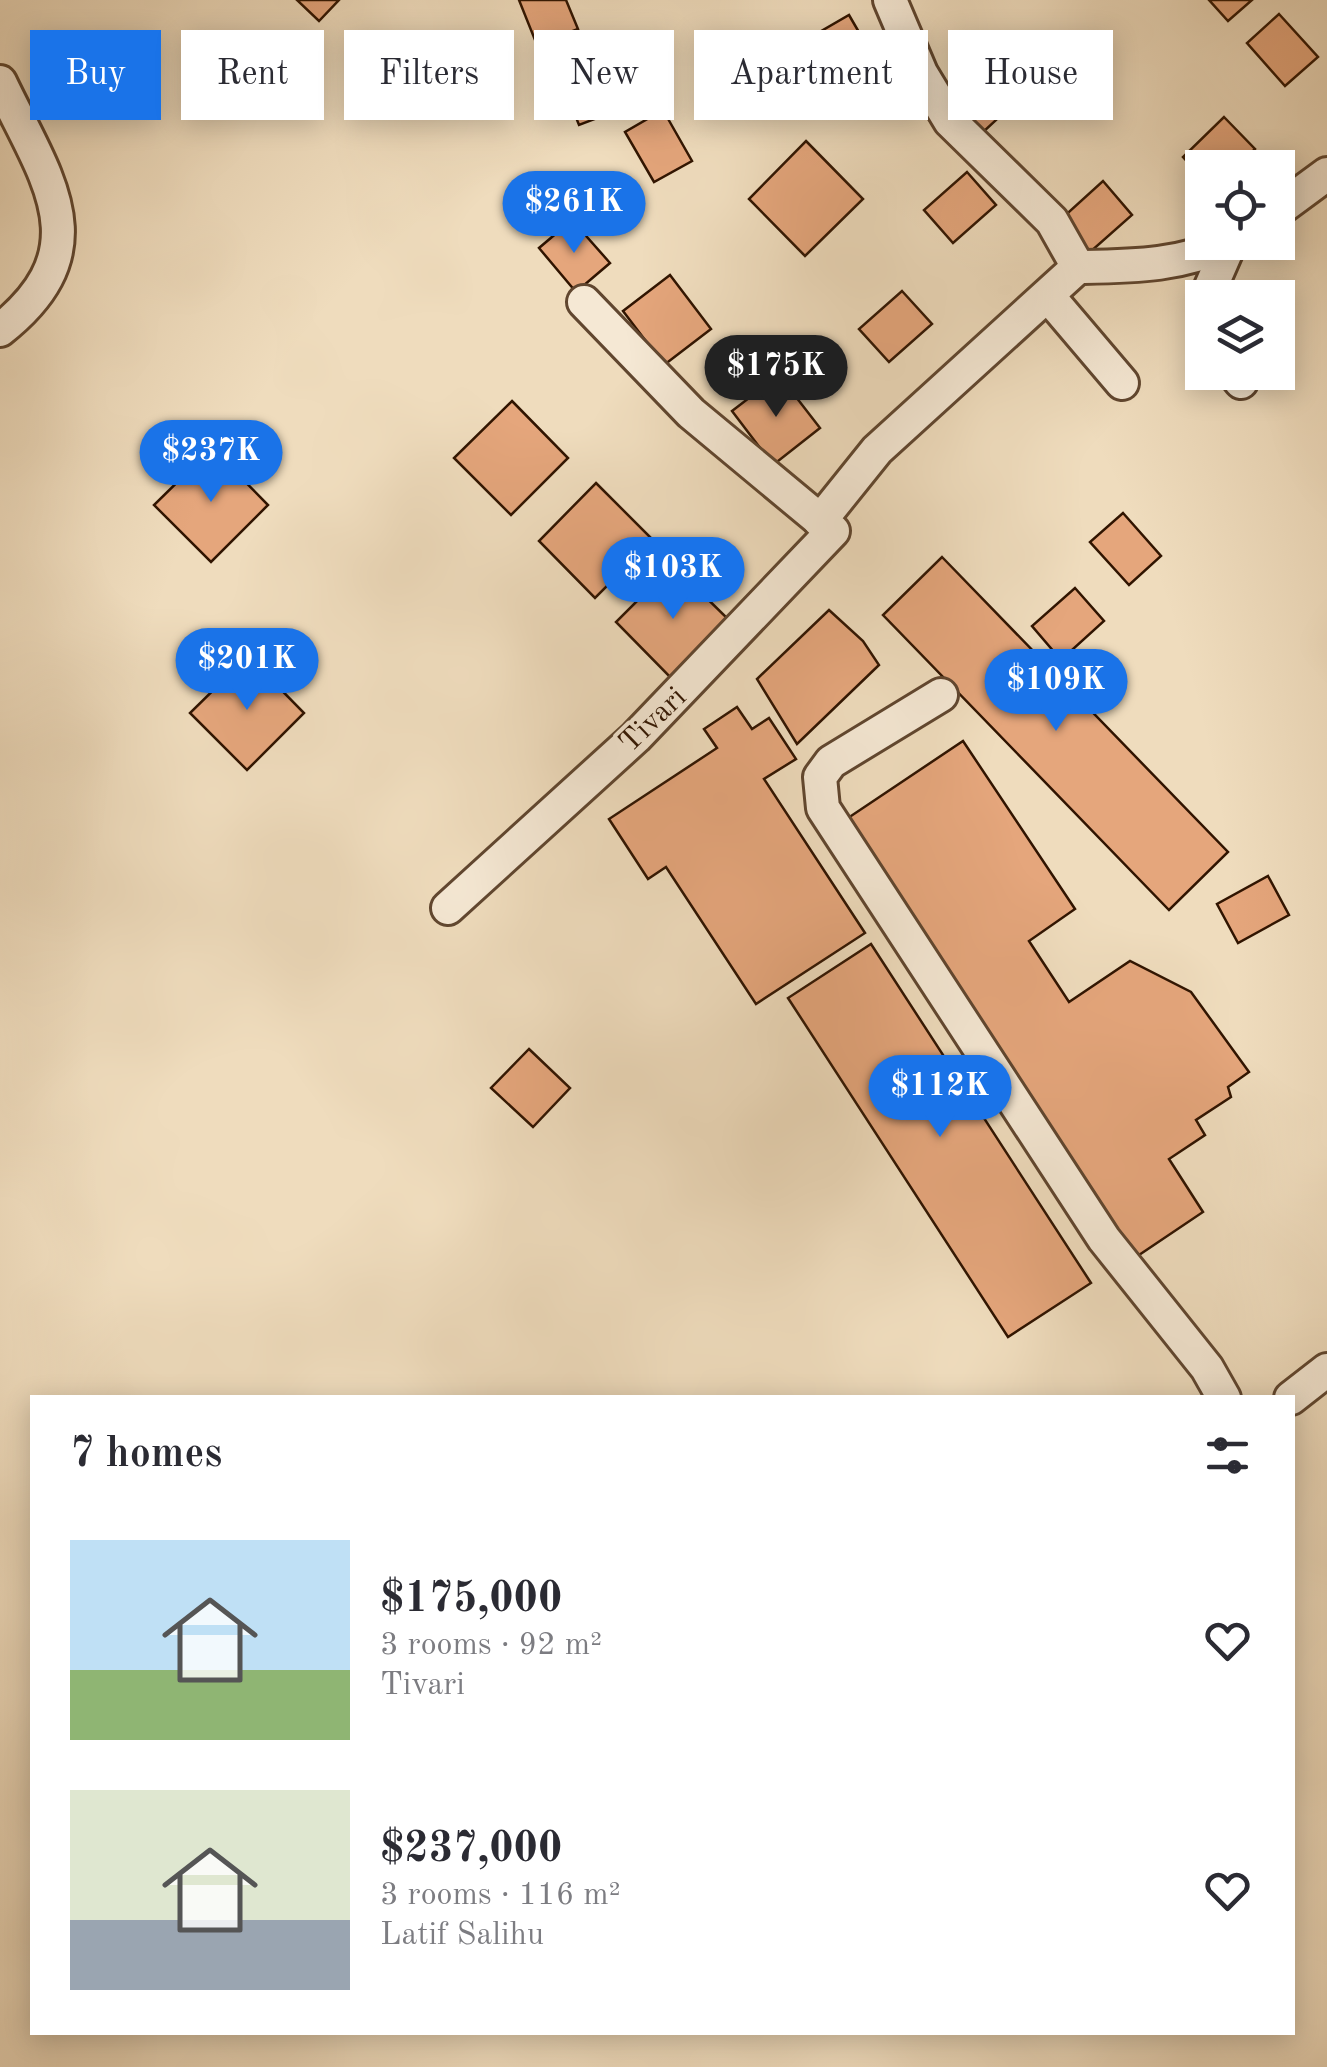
<!DOCTYPE html>
<meta charset="utf-8">
<style>
:root{--surface:#fff;--page:#f7f7f7;--text:#2b2b33;--muted:#7c7c81;--accent:#1a73e8}
body{margin:0;font-family:"Old Standard TT",serif;background:var(--page);color:var(--text);height:100vh;display:flex;flex-direction:column;font-size:38px;white-space:nowrap}
*{box-sizing:border-box;margin:0}
p{font-size:32px;color:var(--muted)}
.icon{flex:none;width:55px;height:55px;fill:none;stroke:currentColor;stroke-width:2;stroke-linecap:round;stroke-linejoin:round}
.map{position:relative;flex:1;overflow:hidden}
.sheet{position:absolute;left:30px;top:1395px;width:1265px;height:640px;display:flex;flex-direction:column;background:var(--surface);border-radius:0px;box-shadow:0 5px 25px #0003}
.sheet>*{flex:none}
.hud{position:absolute;left:30px;top:30px;width:1268px;height:90px;display:flex;gap:20px}
.controls{position:absolute;left:1185px;top:150px;display:grid;gap:20px}
.controls a{display:grid;place-items:center;width:110px;height:110px;border-radius:0px;background:var(--surface);box-shadow:0 5px 25px #0003;font-size:50px}
.price{position:absolute;translate:-50% -85px;padding:0 22px;border-radius:35px;background:var(--accent);color:#fff;font-size:32px;line-height:65px;filter:drop-shadow(0 2px 5px #0008)}
.price::after{content:'';position:absolute;left:50%;top:60px;width:30px;height:22px;margin-left:-15px;background:inherit;clip-path:polygon(0 0,100% 0,50% 100%)}
.price.selected{background:#222;color:#fff}
ul{padding:0;list-style:none}
li{display:flex;align-items:center;gap:30px;height:250px;padding:0 40px}
li span{display:grid;place-items:center;flex:none;width:280px;height:200px;border-radius:0px;color:#555}
li>.icon{margin-inline-start:auto}
span .icon{width:120px;height:120px;fill:#fffc;stroke-width:1}
li b{font-size:42px}
h2{display:flex;justify-content:space-between;align-items:center;height:120px;padding:0 40px;font-size:42px}
.pill{padding:0 35px;border-radius:0px;background:var(--surface);box-shadow:0 5px 25px #0003;font-size:35px;line-height:90px}
.pill.selected{background:var(--accent);color:#fff}
.map>svg:first-child{display:block}
.building{fill:#e5a67c;stroke:#301400;stroke-width:2.5}
.lines{fill:none;stroke-linecap:round;stroke-linejoin:round}
.street-casing{stroke:#60462f;stroke-width:38}
.street{stroke:#f5e8d4;stroke-width:32}
.labels{text-anchor:middle;stroke-width:8;stroke-linejoin:round;paint-order:stroke}
.street-label{font-size:30px;fill:#301400;stroke:#f5e8d4}
</style>
<div class="map">
<svg width="1327" height="2067" viewBox="0 0 1327 2067">
<rect width="100%" height="100%" fill="#efdcbd"/>
<filter id="stains"><feTurbulence type="fractalNoise" baseFrequency=".002" numOctaves="4"/><feColorMatrix values="0 0 0 0 .2 0 0 0 0 .09 0 0 0 0 .02 0 0 0 .5 -.17"/></filter>
<radialGradient id="worn" r=".72"><stop offset=".6" stop-color="#630" stop-opacity="0"/><stop offset="1" stop-color="#630" stop-opacity=".3"/></radialGradient>
<g class="building">
<path d="M297,0H339L319,21Z"/>
<path d="M519,0H566L578,29L537,45Z"/>
<path d="M1209,0H1252L1228,21Z"/>
<path d="M1279,14L1318,57L1285,86L1247,43Z"/>
<path d="M849,15L878,65L839,87L811,37Z"/>
<path d="M599,55L621,109L579,125L558,72Z"/>
<path d="M994,62L1023,95L981,134L951,100Z"/>
<path d="M663,110L692,161L654,182L625,132Z"/>
<path d="M1224,117L1255,149L1236,168H1202V178L1183,157Z"/>
<path d="M806,141L863,199L805,256L749,199Z"/>
<path d="M967,172L996,205L953,243L924,210Z"/>
<path d="M1103,181L1132,215L1089,253L1060,220Z"/>
<path d="M572,220L610,263L576,292L539,248Z"/>
<path d="M670,275L711,329L664,365L623,311Z"/>
<path d="M902,291L932,324L889,362L859,329Z"/>
<path d="M779,375L820,428L773,465L732,411Z"/>
<path d="M512,401L568,458L511,515L454,458Z"/>
<path d="M212,448L268,505L211,562L154,505Z"/>
<path d="M596,483L653,540L595,598L539,541Z"/>
<path d="M1123,513L1161,556L1129,585L1090,542Z"/>
<path d="M942,557L1228,852L1169,910L883,615Z"/>
<path d="M673,565L730,621L672,679L616,622Z"/>
<path d="M1075,588L1104,621L1061,660L1032,626Z"/>
<path d="M829,610L863,641L879,665L797,744L757,679Z"/>
<path d="M248,656L304,713L247,770L190,713Z"/>
<path d="M737,707L752,729L769,718L796,759L764,779L865,933L756,1004L666,867L648,879L609,819L717,748L704,729Z"/>
<path d="M963,741L1075,909L1029,941L1069,1002L1130,961L1191,992L1249,1072L1228,1087L1231,1097L1196,1120L1205,1135L1169,1159L1203,1212L1136,1257L842,822Z"/>
<path d="M1268,876L1289,915L1238,943L1217,904Z"/>
<path d="M871,944L1091,1283L1008,1337L788,998Z"/>
<path d="M529,1049L570,1088L533,1127L491,1088Z"/>
</g>
<g class="lines">
<defs>
<g id="street">
<path d="M890,0L921,73L950,121L1052,221L1078,267"/>
<path d="M0,82C45,177 104,248 0,330"/>
<path d="M1278,210L1327,174"/>
<path d="M1049,297L1122,383"/>
<path d="M1206,298L1230,243"/>
<path d="M1233,372L1241,382"/>
<path d="M820,521L877,450L1078,267C1132,266 1182,266 1231,242"/>
<path d="M941,695L831,762L820,777L823,808L1104,1239L1207,1368L1224,1398"/>
<path d="M448,908L636,737L833,531L691,413L584,302"/>
<path d="M1291,1398L1327,1370"/>
</g>
</defs>
<use href="#street" class="street-casing"/>
<use href="#street" class="street"/>
</g>
<g class="labels">
<g class="street-label">
<text transform="translate(652 719) rotate(-44)" y="10">Tivari</text>
</g>
</g>
<rect width="100%" height="100%" filter="url(#stains)"/>
<rect width="100%" height="100%" fill="url(#worn)"/>
</svg>
<div class="controls">
<a><svg class="icon" aria-label="locate" viewBox="0 0 24 24"><circle cx="12" cy="12" r="6"/><path d="M12 2v4M12 18v4M2 12h4M18 12h4"/></svg></a>
<a><svg class="icon" aria-label="layers" viewBox="0 0 24 24"><path d="M12 4l9 5-9 5-9-5zM3 14l9 5 9-5"/></svg></a>
</div>
<b class="price" style="left:574px;top:256px">$261K</b>
<b class="price selected" style="left:776px;top:420px">$175K</b>
<b class="price" style="left:211px;top:505px">$237K</b>
<b class="price" style="left:673px;top:622px">$103K</b>
<b class="price" style="left:247px;top:713px">$201K</b>
<b class="price" style="left:1056px;top:734px">$109K</b>
<b class="price" style="left:940px;top:1140px">$112K</b>
<div class="hud">
<a class="pill selected">Buy</a>
<a class="pill">Rent</a>
<a class="pill">Filters</a>
<a class="pill">New</a>
<a class="pill">Apartment</a>
<a class="pill">House</a>
</div>
<section class="sheet">
<h2>7 homes<svg class="icon" aria-label="filters" viewBox="0 0 24 24"><path d="M4 7h16M4 17h16"/><circle cx="9" cy="7" r="2"/><circle cx="15" cy="17" r="2"/></svg></h2>
<ul>
<li><span style="background:linear-gradient(#bfe0f5 65%,#8fb573 0)"><svg class="icon" aria-label="home" viewBox="0 0 24 24"><path d="M3 11l9-7 9 7M6 9v11h12V9"/></svg></span><div><b>$175,000</b><p>3 rooms · 92 m²</p><p>Tivari</p></div><svg class="icon" aria-label="heart" viewBox="0 0 24 24"><path d="M12 20l-8-8c-3-5 5-10 8-4 3-6 11-1 8 4z"/></svg></li>
<li><span style="background:linear-gradient(#dfe7d0 65%,#9aa5b1 0)"><svg class="icon" aria-label="home" viewBox="0 0 24 24"><path d="M3 11l9-7 9 7M6 9v11h12V9"/></svg></span><div><b>$237,000</b><p>3 rooms · 116 m²</p><p>Latif Salihu</p></div><svg class="icon" aria-label="heart" viewBox="0 0 24 24"><path d="M12 20l-8-8c-3-5 5-10 8-4 3-6 11-1 8 4z"/></svg></li>
</ul>
</section>
</div>
